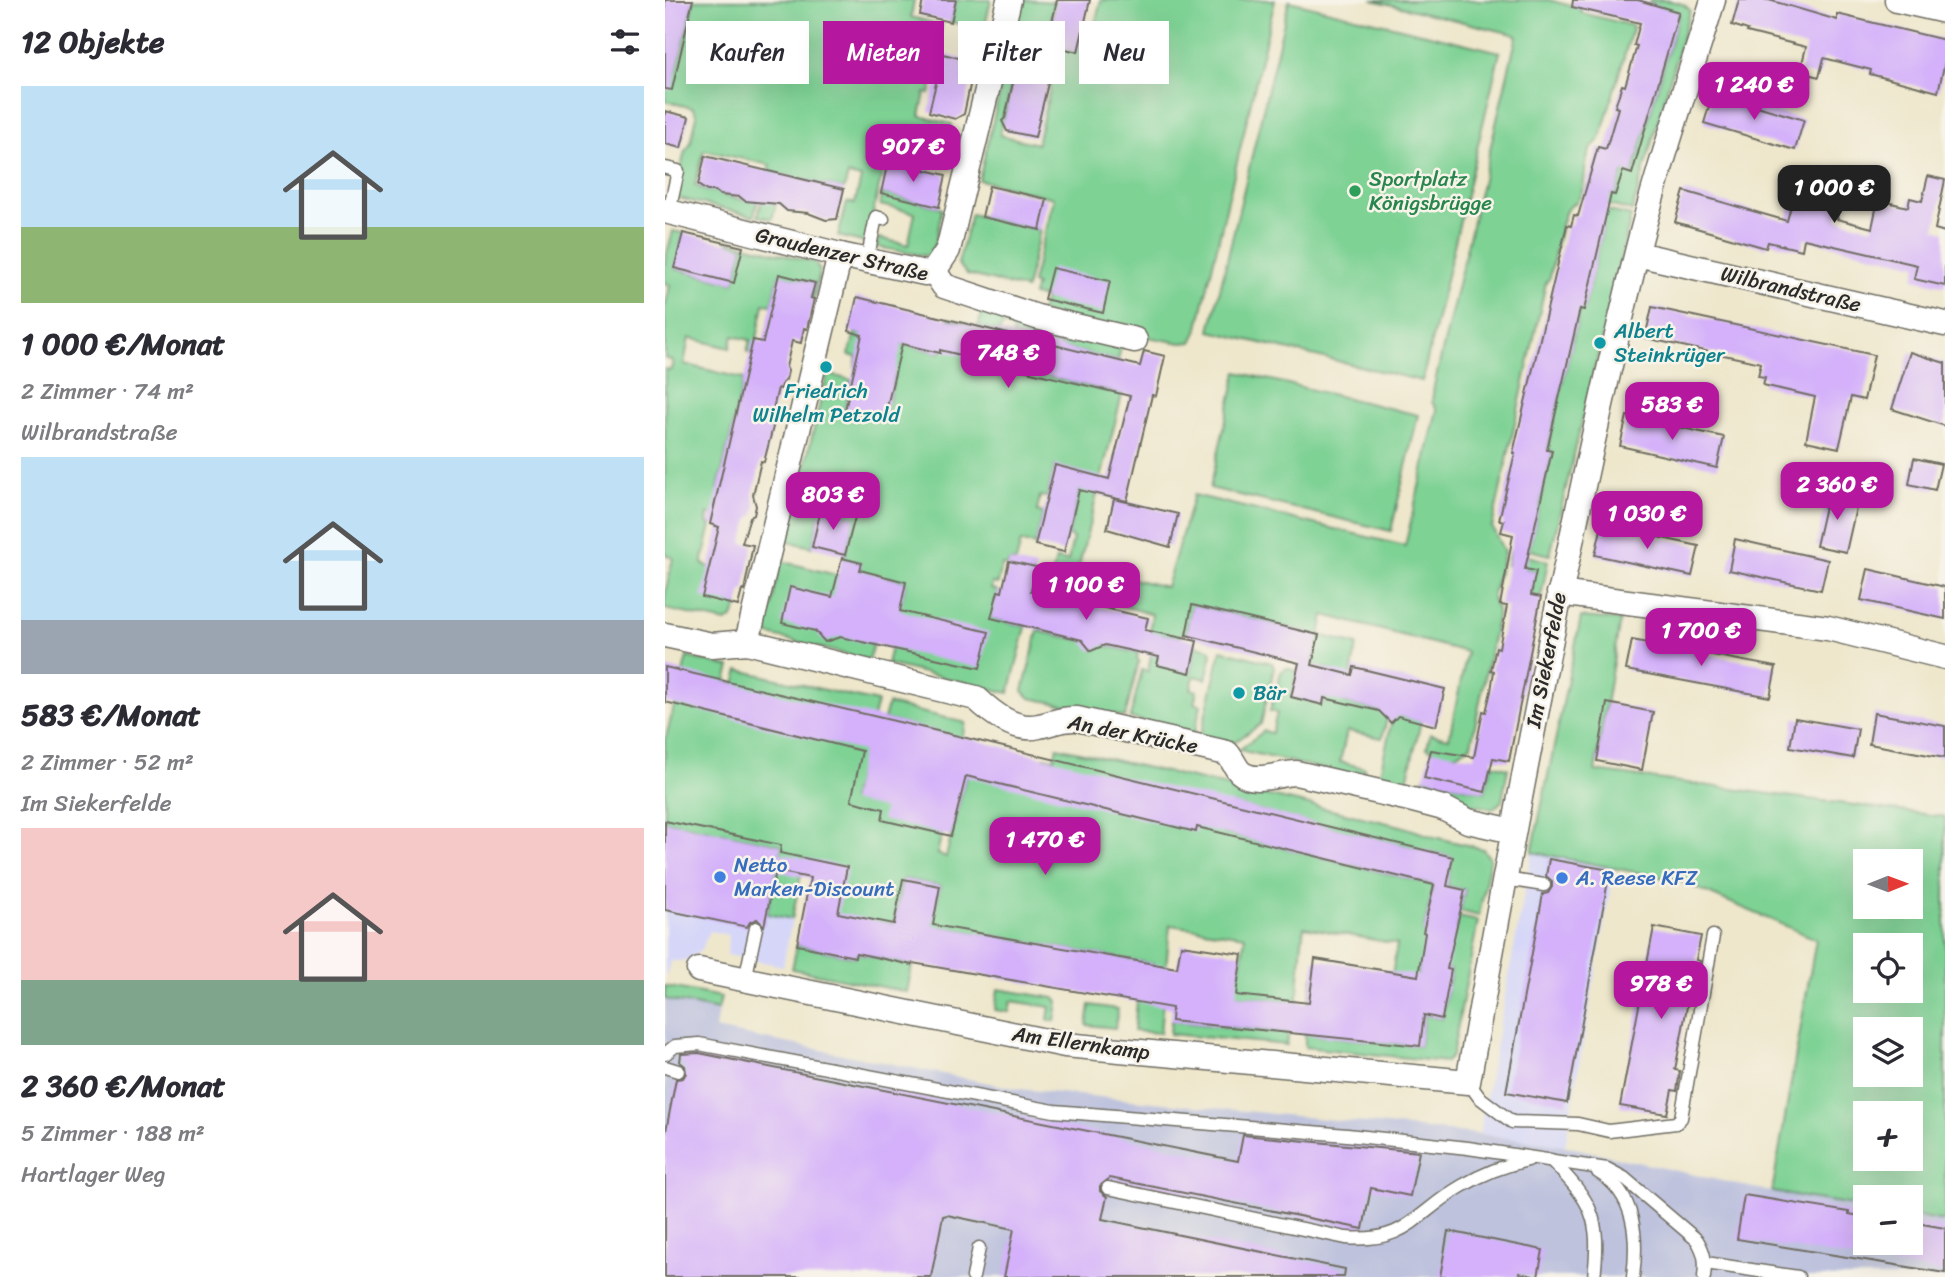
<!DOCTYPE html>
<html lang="de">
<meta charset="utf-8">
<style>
:root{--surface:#fff;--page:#f2f2f3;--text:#2b2b33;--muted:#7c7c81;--accent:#b5179e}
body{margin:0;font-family:Sriracha,sans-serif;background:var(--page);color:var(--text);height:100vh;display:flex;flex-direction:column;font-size:26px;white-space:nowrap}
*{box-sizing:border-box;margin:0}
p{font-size:23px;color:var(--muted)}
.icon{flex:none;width:38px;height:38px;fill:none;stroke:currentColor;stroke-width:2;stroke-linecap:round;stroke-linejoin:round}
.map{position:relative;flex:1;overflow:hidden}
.drawer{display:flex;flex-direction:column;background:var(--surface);width:665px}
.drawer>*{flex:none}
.top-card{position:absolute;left:21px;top:21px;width:665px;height:63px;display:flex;gap:14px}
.needle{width:46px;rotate:89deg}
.fabs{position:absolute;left:1188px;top:849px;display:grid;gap:14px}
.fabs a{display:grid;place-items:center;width:70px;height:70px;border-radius:0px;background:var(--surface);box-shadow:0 7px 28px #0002;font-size:35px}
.price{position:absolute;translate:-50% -60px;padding:0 16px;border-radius:14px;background:var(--accent);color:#fff;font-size:23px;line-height:46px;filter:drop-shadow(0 2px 4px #0008)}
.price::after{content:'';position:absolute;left:50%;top:42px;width:21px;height:16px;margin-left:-10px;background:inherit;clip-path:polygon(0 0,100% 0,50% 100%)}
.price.active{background:#222;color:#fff}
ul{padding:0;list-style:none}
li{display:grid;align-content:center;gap:14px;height:371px;padding:0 21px}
li span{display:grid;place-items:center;height:217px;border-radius:0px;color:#555}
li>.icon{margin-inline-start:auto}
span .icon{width:126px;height:126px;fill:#fffc;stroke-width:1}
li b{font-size:30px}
h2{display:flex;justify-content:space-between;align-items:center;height:84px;padding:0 21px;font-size:30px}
.tag{padding:0 24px;border-radius:0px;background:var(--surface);box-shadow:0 7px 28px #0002;font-size:24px;line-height:63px}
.tag.active{background:var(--accent);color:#fff}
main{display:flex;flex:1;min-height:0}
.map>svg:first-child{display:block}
.built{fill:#d6d7f8}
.industrial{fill:#bec2dd}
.green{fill:#7ed294;stroke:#547e60;stroke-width:2;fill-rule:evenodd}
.building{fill:#d4b1fa}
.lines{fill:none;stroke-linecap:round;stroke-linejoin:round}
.lane-casing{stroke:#6f6d63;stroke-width:15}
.street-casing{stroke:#6f6d63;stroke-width:27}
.lane{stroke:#fff;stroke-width:12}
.street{stroke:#fff;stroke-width:24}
.leisure-dot{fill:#2e9e5b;stroke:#f7f3e8;stroke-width:2.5}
.culture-dot{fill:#0f9aa8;stroke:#f7f3e8;stroke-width:2.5}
.shop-dot{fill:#3f7fe0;stroke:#f7f3e8;stroke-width:2.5}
.labels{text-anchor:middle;stroke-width:5;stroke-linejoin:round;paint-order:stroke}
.leisure-label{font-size:21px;fill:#27864d;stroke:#f7f3e8;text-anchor:start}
.street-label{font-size:21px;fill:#2b2b2b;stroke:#f7f3e8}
.culture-label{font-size:21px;fill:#0d838f;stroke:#f7f3e8;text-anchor:start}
.shop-label{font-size:21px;fill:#366cbe;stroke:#f7f3e8;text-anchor:start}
</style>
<main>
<section class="drawer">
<h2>12 Objekte<svg class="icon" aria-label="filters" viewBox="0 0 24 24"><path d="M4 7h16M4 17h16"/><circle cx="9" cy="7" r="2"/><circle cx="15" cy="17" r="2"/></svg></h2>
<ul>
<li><span style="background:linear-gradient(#bfe0f5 65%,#8fb573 0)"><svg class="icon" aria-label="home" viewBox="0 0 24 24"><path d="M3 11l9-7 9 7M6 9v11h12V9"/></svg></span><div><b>1 000 €/Monat</b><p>2 Zimmer · 74 m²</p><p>Wilbrandstraße</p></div></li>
<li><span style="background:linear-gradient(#bfe0f5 75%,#9aa5b1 0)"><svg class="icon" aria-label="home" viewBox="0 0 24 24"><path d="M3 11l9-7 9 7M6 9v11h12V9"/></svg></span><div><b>583 €/Monat</b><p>2 Zimmer · 52 m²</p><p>Im Siekerfelde</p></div></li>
<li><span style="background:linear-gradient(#f6c9c9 70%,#7fa58c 0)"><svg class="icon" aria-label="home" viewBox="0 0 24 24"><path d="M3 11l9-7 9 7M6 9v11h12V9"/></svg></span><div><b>2 360 €/Monat</b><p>5 Zimmer · 188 m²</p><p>Hartlager Weg</p></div></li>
</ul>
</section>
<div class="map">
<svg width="1280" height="1277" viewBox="0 0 1280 1277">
<rect width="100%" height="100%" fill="#f7f3e8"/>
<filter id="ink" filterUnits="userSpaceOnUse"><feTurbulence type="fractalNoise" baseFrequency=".0143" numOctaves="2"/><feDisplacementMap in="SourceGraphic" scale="14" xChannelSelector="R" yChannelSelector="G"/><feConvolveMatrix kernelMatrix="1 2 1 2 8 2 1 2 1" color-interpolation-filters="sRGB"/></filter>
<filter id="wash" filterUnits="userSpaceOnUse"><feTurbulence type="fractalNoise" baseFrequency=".00686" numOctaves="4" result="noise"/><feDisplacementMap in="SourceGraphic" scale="28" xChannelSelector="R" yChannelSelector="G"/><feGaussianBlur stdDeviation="1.57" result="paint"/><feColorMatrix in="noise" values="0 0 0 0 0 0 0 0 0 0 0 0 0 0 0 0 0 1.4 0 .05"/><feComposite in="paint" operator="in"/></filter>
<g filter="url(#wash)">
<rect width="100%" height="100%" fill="#eee7cc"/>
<g class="built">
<path d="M0,799L144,831L118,966L62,955L63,935L44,931L38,947L29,956L17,961H5L2,975L0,974Z"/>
<path d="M867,852L949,868L900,1146L814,1134Z"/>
</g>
<path class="industrial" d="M0,999L53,1010L50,1029L354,1089L814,1134L900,1146L1107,1192L1200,1207V1242H1246V1215L1280,1221V1277H0Z"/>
<g class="green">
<path d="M29,0H249L246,17L277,25L266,70L270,72L265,94L260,93L255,116L287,124L276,165L251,158L245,162L221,156L201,243L173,236L182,202L190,203L196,178L183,175L179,189L118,175L107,219L93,216L105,165L39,150L30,185L42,191H50C57,197 81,201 91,200L92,203L89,216L9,197L20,151L25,145L32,116L28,108L0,101V86L11,72Z"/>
<path d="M291,0H326L319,30L286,22Z"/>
<path d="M357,0L389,2L382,45L412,52L416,38L426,40L436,0H610L532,332L527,342L516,343L472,335L376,312L380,298L368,295L371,285L367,283L389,198L314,180L340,70L349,72L335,135L372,144L388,76L341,65Z"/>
<path d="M707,0H884L914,8L917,13L968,26L935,139C912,158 926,178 913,200C910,204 903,206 901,211C895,223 888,262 885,277L881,283L827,527L839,552L827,598L832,610V618L806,745C791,757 780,758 762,748L765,734L784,738L802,652L659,615L655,635L692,645L680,703L719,712L722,719L717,738L682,731L675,762L700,768L698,778L574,750L599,731L607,733L612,713L605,711L616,672L621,668L632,671L626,697L658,704L666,670L647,665L654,635L527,605L521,633L512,637L499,634L525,673L531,646L545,649L547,654L541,679L529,676L526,689L532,691L529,703L536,705L529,734L465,718L477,670L483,671L490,636L485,628L487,614L387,587L376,632L421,641L428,650L435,644L473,653L472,660L474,661L460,717L365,698L358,691L391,559L403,561L408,538L403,536L418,473L390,466L382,497L375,496L372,511L378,513L370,545L356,542L351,562L344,561L343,566L337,565L333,584L327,583L326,589L333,591L327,618L361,627L344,693L222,664L241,582L222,577L217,609L204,660L104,635L102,629L116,561L191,580L196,563L179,559L189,517L156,509L147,547L122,541L162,374L186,380L180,410L219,419L230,376L190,367L192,357L184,355L190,333L275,353L283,318L313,327L318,309L396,328L384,377L452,393L461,379L414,566L501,587L529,495L740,546L772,410L767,402L769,386L852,35ZM341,325L348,330V335L369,341L362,372L306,358L314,327L334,332L337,326Z"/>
<path d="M985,0C1001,0 1016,0 1025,10L967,211L921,199L922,186L950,195L958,171L968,173L1014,13L984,3Z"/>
<path d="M624,1L835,52L757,381L545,331Z"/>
<path d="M216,193L274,207L277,209L270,245L262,256L212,247L214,238L243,245L250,213L215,205Z"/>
<path d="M935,209L966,216L885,555L864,550L887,451L882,450L915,309H919L939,223Z"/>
<path d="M306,214L375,230L361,289L302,274L293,264Z"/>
<path d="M8,231L18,233L10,269L69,283L78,248L63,244V241L150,262L155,271L149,299L146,298L150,283L114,275L107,305L99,304L91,343L94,354L82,352L85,340L68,336L65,348L24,338L19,364L79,379L53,488L56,517L43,514L42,523L46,525L37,564L45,567L73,606L68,617L61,622L0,609V594L8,558L0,554V369L6,370L8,361L0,358V308L5,285L0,284V261Z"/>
<path d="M400,329L457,343L453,361L395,347Z"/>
<path d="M572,372L753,415L726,531L545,488Z"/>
<path d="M845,552L883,561L876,597L866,595L870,571L842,565Z"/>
<path d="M916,617L955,620L930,771L1280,817V1221L1246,1215V1197H1200V1207L1107,1192L1151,939L1015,881L867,852ZM1200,861H1246V906H1200ZM1200,945H1246V990H1200ZM1200,1029H1246V1074H1200ZM1200,1113H1246V1158H1200Z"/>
<path d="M556,650L607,663L609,668L596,724L564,746L535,738Z"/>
<path d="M22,657L65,667L61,681L70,684L74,670L212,702L186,800L280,820L272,854L281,857L301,776L376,770L379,757L389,759L392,747L736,826L769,837L818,849L825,859L814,916L795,911L800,890L782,886L787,857L567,804L558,833L769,885L758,932L788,939L794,917L813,921L787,1056L781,1062L640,1047V1034L755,1046L759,1015L777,1019L786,970L755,964L747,1013L644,1002L648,976L725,988L732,944L639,927C634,958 634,990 631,1022H625L622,1045L505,1034L506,1021L620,1033L623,1001L509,989L574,975L580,936L505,925L495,1033L469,1031L472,1002L488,964L277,927L266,931L275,886L238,879L229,924L172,916L139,859L127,919L102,914L116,845L0,821V741Z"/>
<path d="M223,704L301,723L297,738L219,719Z"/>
<path d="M732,715L756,721L740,789L713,782L727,720Z"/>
<path d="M827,764L843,768L837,801L828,809L755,793L759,778L820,792Z"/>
<path d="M132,945L190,957L191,953L247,965L242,992L127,969Z"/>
<path d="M0,986L56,997L53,1010L0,999Z"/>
<path d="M333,989L389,998L393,1001L390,1021L383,1020L385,1007L346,1001L344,1012L330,1010Z"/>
<path d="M425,1005L453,1009L450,1028L422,1025Z"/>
</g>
<g id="blocks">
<g class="building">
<path d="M0,0H28L7,90L0,89Z"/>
<path d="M258,0H291L286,22L255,15Z"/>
<path d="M392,0H425L413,52L382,45Z"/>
<path d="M908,0H973L1014,12L967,174L958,171L950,195L946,194L919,310L915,309L882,450L887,451L860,569L871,571L866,595L876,597L844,761L828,758L820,792L759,778L766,750L809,757L818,711L821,712L826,691L829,671L826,670L831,647L834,648L842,606L835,605L848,535L836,532L839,521L834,520L850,453H848L902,225L906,226L909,215L913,216L933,147L941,149L953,108L950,107L957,85L960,86L972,46L969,45L975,23L907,7Z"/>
<path d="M1074,0H1104L1172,20V14L1280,40V62L1273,92L1205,74L1206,70L1159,58L1154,77L1135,72L1141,47L1082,32L1083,30L1067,25Z"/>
<path d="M278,54L310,62L299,114L290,119L264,112Z"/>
<path d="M357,73L384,79L370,137L342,131L337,121L340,118L349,78Z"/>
<path d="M1048,93L1139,120L1130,150L1039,123Z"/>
<path d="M0,111L24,117L16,148L0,144Z"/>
<path d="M40,156L179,189L172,219L161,220L143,213L122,211L114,204L80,201L75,197L55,195L50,191H42L33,185Z"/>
<path d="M223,161L281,175L274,207L216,193Z"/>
<path d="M1135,172L1157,178L1154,186L1177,192L1172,219L1207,228L1213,200L1243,207L1245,198L1257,201L1263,176L1280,180L1270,229L1280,232V286L1249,279L1252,265L1139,239L1137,250L1103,242L1101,248L1010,222L1019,191L1122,221Z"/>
<path d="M324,186L382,199L375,230L317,217Z"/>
<path d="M18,233L78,247L69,283L9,268Z"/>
<path d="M387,268L445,281L438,313L379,299Z"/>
<path d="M114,274L150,283L146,298L149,299L142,329L139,328L136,343L127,341L121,367L123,371L121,380L117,383L116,389L113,388L105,422L109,423L99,462L96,461L88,495L91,506L89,515L85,517L77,543L88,545L79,591L77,590L73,606L37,597L54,527L45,524L88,340L98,342Z"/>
<path d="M192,297L475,366L479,351L500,356L491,396L487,395L462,501L414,490L399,552L370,545L390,465L444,479L465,396L275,350V353L237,344L219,419L180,410L197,335L184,331Z"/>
<path d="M987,307L1209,355L1199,400L1186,397L1174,448L1141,441L1150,397L1098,385L1100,377L1093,376L1096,363L980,338Z"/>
<path d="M1245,352L1280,363V426L1227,409Z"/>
<path d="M962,416L1059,437L1052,468L955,446Z"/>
<path d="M1249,458L1276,464L1270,490L1244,484Z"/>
<path d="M1163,493L1193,499L1181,552L1151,546Z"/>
<path d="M449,499L513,514L505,547L442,529Z"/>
<path d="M156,509L190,517L180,555L147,547Z"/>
<path d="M937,525L1034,546L1027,576L930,555Z"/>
<path d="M1070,539L1163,560L1156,590L1064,570Z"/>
<path d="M177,558L197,563L195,570L241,582L235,611L324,632L315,668L175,637L160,642L150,631L117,623L125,587L167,597Z"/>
<path d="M344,561L371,567L366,591L483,618L480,630L532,641L525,673L492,665L494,657L440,645L426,651L417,640L326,618L333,591L337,592Z"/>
<path d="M1203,569L1280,587V619L1196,600Z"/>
<path d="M527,605L654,635L647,665L687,675L689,667L780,689L771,726L733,716L726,723L714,711L659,698L658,705L626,697L634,663L521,635Z"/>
<path d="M967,640L1111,667L1105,697L961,670Z"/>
<path d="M0,667L285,734L788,857L782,886L800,890L782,969L786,970L777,1019L759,1015L755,1046L506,1021L507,1008L248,963L247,965L191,953L190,957L132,945L145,878L111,871L99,926L92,919L85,922L82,927L0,910V821L116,845L115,853L182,867L173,913L229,924L238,879L275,886L268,925L512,968L516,945L577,954L571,995L644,1003L650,959L753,976L760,933L758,932L769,885L532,827L531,832L301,776L286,836L217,820L219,809L186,801L197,751L0,702Z"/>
<path d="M942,703L988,712L977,770L932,761Z"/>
<path d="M1209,713L1280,726V758L1204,744Z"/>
<path d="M1130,718L1193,729L1188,758L1125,747Z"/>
<path d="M884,859L945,870L902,1103L841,1092L878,894L883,893L887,887V881L881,876Z"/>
<path d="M989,927L1036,936L1031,960L1035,961L1031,981L1027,980L1010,1070L1015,1071L1012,1091L1007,1090L1002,1114L955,1106Z"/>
<path d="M34,1053L573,1161L578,1135L754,1152L745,1196L706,1188L698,1229L445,1178L435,1186V1191L442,1197L437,1219L680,1269L679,1277H339L349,1229L282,1215L278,1216L266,1277H0V1136L11,1079L18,1078L21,1073L20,1066L15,1062L16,1054Z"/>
<path d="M1079,1195L1184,1212V1214L1200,1217V1242H1246V1222L1280,1228V1273L1072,1239Z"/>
<path d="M783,1231L878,1250L873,1277L854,1273L853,1277H775Z"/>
</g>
</g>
</g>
<g filter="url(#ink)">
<use href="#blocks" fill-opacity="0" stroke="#6f6d63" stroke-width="2"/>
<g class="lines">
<defs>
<g id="lane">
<path d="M1,168L13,171L4,212"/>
<path d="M202,261L211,217L218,219"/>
<path d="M840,879L879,885"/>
<path d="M80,980L91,928"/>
<path d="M0,1054L10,1046L34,1044L389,1111L682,1135L803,1148L942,1169L959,1178L1032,1240C1040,1253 1041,1262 1039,1277"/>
<path d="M0,1067L13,1071"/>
<path d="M803,1082L814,1097L847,1122L913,1124L944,1131L1011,1123L1016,1118L1048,936"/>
<path d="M886,1160C927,1202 936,1217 929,1277"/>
<path d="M933,1172C971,1194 973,1238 968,1277"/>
<path d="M443,1188L681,1238C743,1243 750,1213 797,1186C817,1174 841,1165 863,1160"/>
<path d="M1041,1263L1133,1277"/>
<path d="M308,1277L314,1248"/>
</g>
<g id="street">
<path d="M1232,0L1280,11"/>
<path d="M0,211L175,255L260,273L269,271L279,286L372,317L470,340"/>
<path d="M972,254L1280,324"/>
<path d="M269,271L283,250L344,0"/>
<path d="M894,593L1163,628L1280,657"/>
<path d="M0,635L47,645L82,642L311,698C327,713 350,732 374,726C390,723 395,718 412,719L562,753C567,758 570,767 575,772C590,785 614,773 631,773L740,798L778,808L803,821L848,831"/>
<path d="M82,642L175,255"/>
<path d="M34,970L400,1045L803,1082C852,805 904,529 971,256C992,170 1022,85 1048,0"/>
</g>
</defs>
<use href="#lane" class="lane-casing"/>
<use href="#street" class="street-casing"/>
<use href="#lane" class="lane"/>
<use href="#street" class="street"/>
</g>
</g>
<circle class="leisure-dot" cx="690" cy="191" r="7"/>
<g class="culture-dot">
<circle cx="935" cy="343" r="7"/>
<circle cx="161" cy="367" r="7"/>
<circle cx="574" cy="693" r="7"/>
</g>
<g class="shop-dot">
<circle cx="55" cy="877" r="7"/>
<circle cx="897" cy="878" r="7"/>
</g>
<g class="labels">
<g class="leisure-label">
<text x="704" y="186">Sportplatz<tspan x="704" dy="24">Königsbrügge</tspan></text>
</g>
<g class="street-label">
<text transform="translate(177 254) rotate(13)" y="7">Graudenzer Straße</text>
<text transform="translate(1126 289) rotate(13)" y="7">Wilbrandstraße</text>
<text transform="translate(881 660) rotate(-79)" y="7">Im Siekerfelde</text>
<text transform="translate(468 734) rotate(11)" y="7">An der Krücke</text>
<text transform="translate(416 1043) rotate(8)" y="7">Am Ellernkamp</text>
</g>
<g class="culture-label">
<text x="949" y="338">Albert<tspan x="949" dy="24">Steinkrüger</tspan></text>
<text x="161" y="398" text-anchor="middle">Friedrich<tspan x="161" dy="24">Wilhelm Petzold</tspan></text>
<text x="588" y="700">Bär</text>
</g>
<g class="shop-label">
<text x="69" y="872">Netto<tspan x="69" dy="24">Marken-Discount</tspan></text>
<text x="911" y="885">A. Reese KFZ</text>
</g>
</g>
</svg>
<div class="fabs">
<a><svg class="needle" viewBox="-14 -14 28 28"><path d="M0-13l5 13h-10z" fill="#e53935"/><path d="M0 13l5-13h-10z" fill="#7c7c81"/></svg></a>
<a><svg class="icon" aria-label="locate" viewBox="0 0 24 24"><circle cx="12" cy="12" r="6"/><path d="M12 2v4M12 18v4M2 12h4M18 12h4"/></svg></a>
<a><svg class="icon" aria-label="layers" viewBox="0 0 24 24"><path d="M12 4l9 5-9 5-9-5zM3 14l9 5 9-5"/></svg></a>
<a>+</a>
<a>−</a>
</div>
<b class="price" style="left:1089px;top:122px">1 240 €</b>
<b class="price" style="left:248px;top:184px">907 €</b>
<b class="price active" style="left:1169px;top:225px">1 000 €</b>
<b class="price" style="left:343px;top:390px">748 €</b>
<b class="price" style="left:1007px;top:442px">583 €</b>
<b class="price" style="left:1172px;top:522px">2 360 €</b>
<b class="price" style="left:168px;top:532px">803 €</b>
<b class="price" style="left:982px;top:551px">1 030 €</b>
<b class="price" style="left:421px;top:622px">1 100 €</b>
<b class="price" style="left:1036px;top:668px">1 700 €</b>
<b class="price" style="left:380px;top:877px">1 470 €</b>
<b class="price" style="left:996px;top:1021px">978 €</b>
<div class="top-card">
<a class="tag">Kaufen</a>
<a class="tag active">Mieten</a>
<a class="tag">Filter</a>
<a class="tag">Neu</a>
</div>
</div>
</main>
